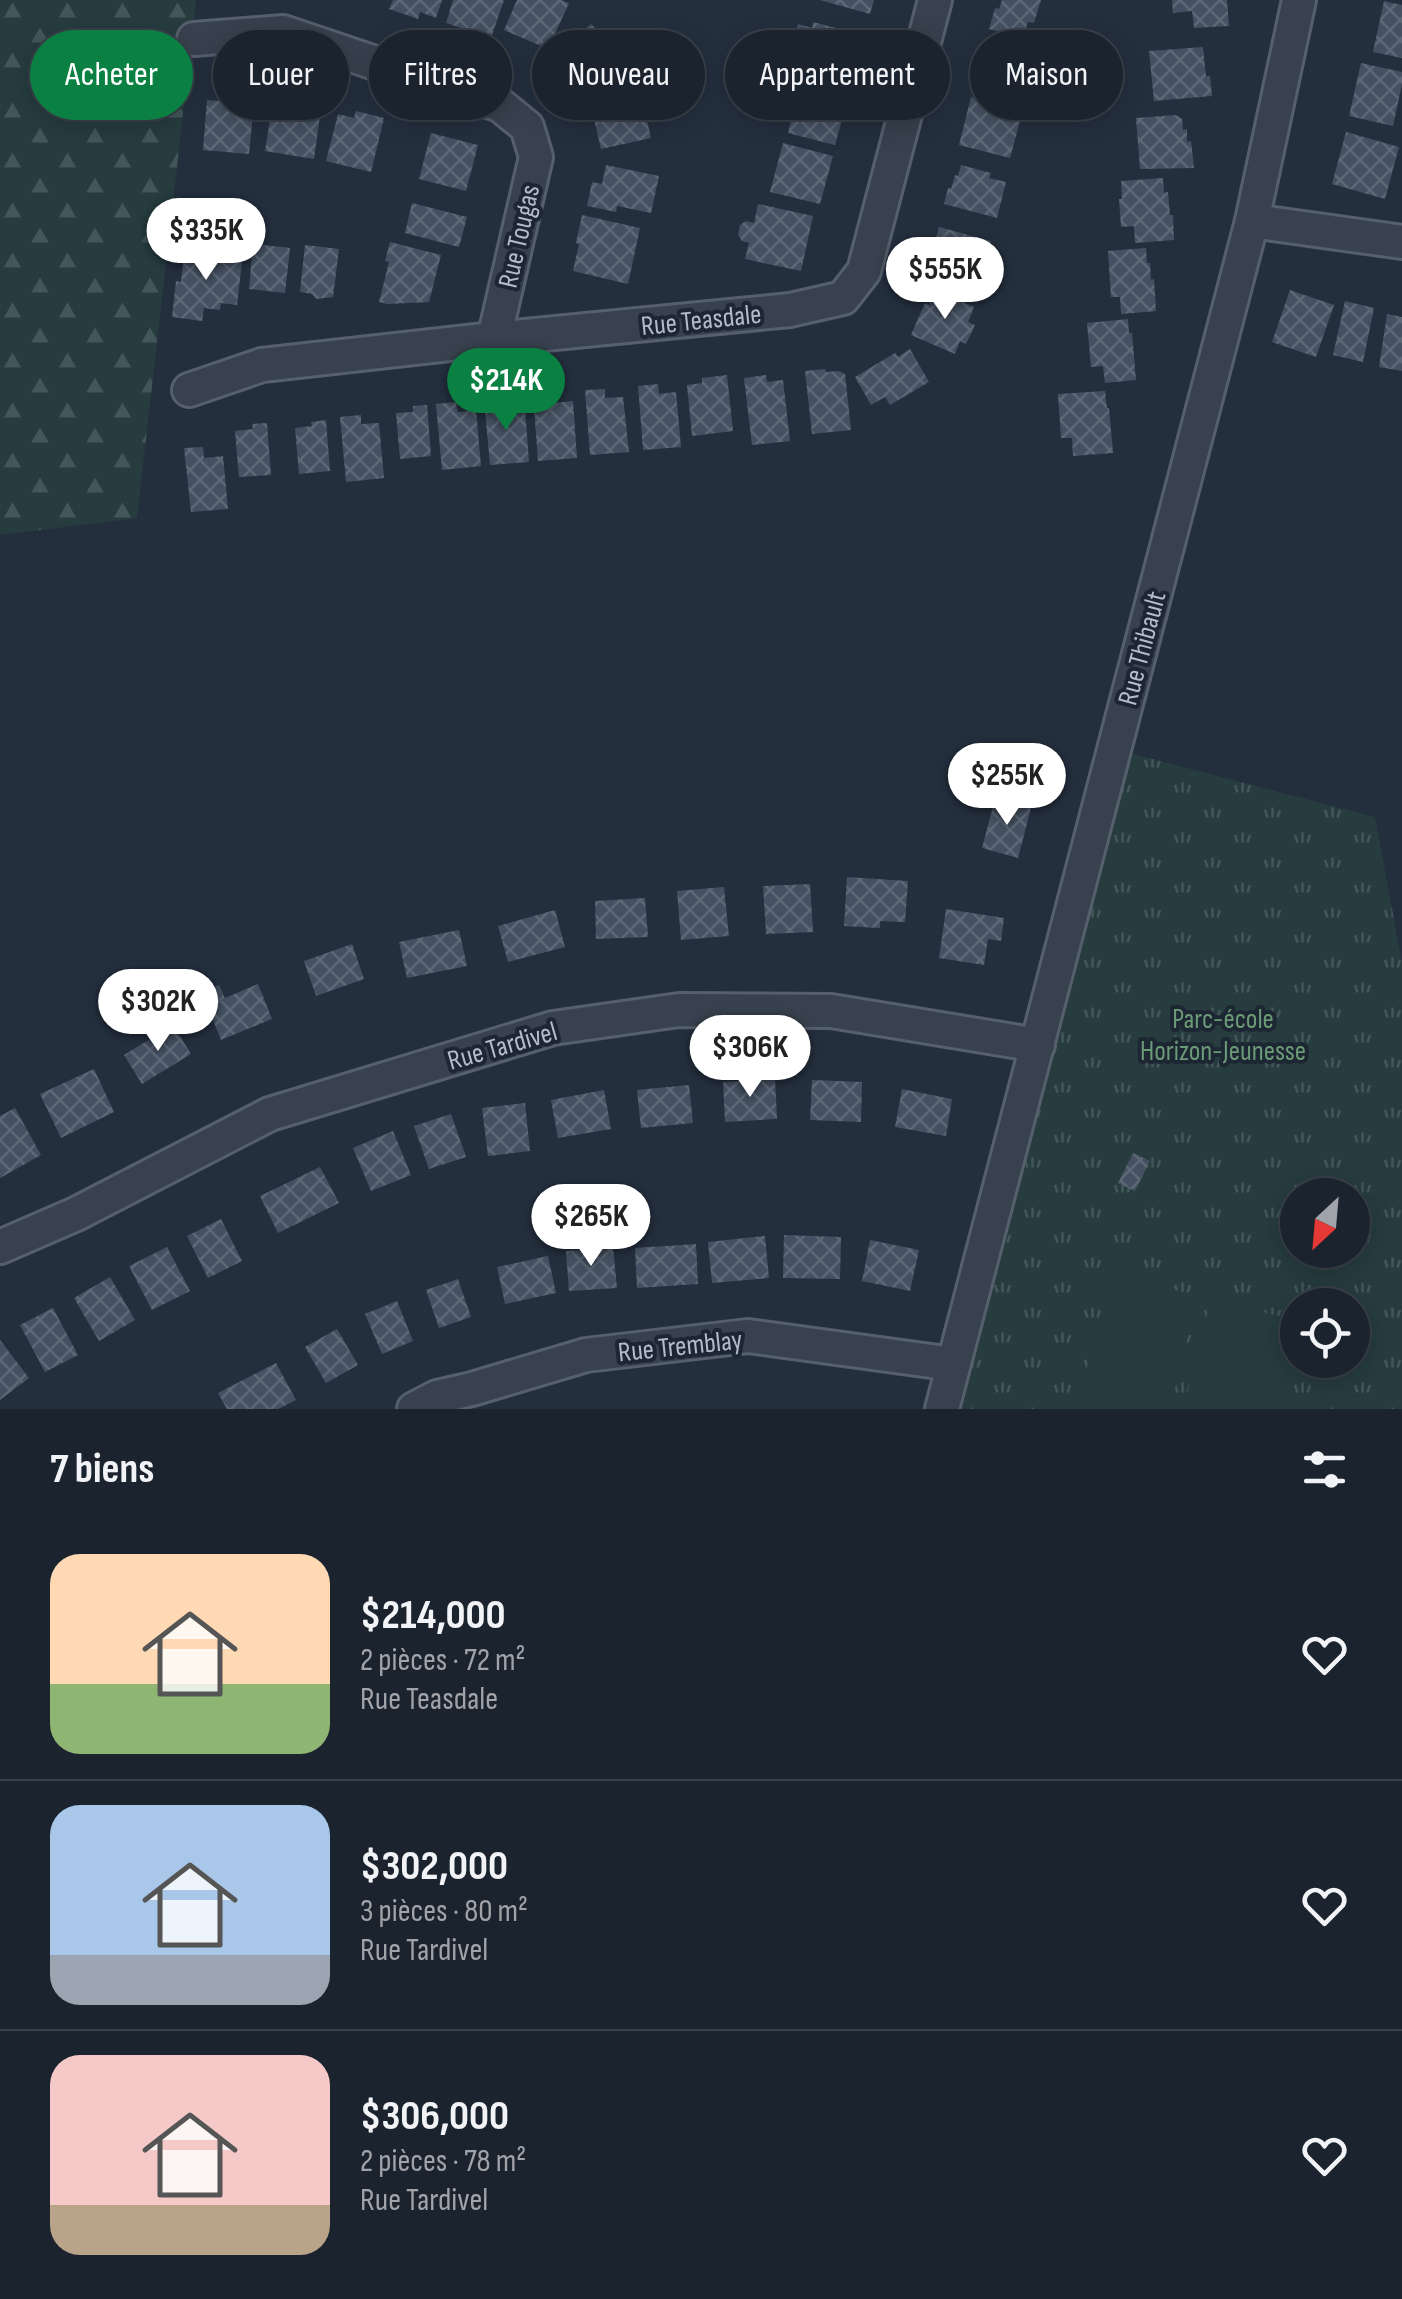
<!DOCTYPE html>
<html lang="fr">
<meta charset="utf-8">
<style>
:root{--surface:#1b232e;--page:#242b36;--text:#f1f3f6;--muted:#a0a4aa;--line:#39404a;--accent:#0b8043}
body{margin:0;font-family:"Sofia Sans Condensed",sans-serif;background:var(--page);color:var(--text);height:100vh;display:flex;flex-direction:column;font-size:38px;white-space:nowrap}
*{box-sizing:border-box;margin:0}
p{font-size:32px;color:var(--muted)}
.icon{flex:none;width:55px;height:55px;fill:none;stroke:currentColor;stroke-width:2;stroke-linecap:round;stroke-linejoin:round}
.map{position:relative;height:1409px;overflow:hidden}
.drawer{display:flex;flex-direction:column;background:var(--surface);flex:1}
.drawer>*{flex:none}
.top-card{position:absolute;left:30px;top:30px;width:1342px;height:90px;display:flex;gap:20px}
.needle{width:65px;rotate:206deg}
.fabs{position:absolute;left:1280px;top:1178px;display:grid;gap:20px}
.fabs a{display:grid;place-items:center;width:90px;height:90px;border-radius:50%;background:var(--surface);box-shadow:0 5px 25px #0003,0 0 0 2px var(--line);font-size:50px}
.price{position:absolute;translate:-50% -85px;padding:0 22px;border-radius:35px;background:#fff;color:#222;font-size:32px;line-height:65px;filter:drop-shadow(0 2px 5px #0008)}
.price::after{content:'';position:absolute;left:50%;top:60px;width:30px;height:22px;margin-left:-15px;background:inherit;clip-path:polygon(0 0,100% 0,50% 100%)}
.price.on{background:var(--accent);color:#fff}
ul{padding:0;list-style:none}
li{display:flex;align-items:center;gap:30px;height:250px;padding:0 50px}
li+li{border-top:2px solid var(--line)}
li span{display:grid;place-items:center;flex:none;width:280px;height:200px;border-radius:30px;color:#555}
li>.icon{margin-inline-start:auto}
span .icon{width:120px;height:120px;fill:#fffc;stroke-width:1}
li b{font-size:42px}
h2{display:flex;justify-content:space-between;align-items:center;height:120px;padding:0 50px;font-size:42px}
.pill{padding:0 35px;border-radius:45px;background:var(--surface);box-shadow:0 5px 25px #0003,0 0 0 2px var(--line);font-size:35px;line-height:90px}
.pill.on{background:var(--accent);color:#fff}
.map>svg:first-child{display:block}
.grass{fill:url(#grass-tufts);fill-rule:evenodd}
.forest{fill:url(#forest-firs)}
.garden{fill:#263c3f}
.building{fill:url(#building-cross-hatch)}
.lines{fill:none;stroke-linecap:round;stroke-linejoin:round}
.minor-casing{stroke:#565f6c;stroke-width:38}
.minor{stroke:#38414e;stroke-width:32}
.labels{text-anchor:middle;stroke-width:8;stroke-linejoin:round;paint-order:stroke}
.street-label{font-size:28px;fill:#b4bcc9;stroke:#1d2633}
.park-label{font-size:28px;fill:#6b9a76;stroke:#1d2633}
</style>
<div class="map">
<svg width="1402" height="1409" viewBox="0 0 1402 1409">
<defs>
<pattern id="grass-tufts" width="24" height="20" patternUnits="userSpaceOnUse" patternTransform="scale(2.5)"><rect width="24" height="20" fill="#263c3f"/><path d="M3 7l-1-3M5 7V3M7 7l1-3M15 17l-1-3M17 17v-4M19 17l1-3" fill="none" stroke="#435659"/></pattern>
<pattern id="forest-firs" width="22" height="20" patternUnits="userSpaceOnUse" patternTransform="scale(2.5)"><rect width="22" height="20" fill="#263c3f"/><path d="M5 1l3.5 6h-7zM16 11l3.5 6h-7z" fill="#435659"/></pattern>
<pattern id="building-cross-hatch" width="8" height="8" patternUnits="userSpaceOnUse" patternTransform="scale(2.5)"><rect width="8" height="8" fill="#455162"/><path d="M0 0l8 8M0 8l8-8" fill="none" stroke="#5d6877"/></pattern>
</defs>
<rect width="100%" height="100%" fill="#242f3e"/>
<path class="grass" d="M1114,749L1375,817L1402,963V1409H944ZM1298,1195H1352V1250H1298ZM1298,1305H1352V1360H1298Z"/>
<path class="forest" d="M0,0H196L137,518L0,535Z"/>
<g class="garden">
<path d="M1111,1273L1198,1296L1170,1409H1091L1077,1406Z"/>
<path d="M1211,1299L1297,1321L1277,1409H1183Z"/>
</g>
<g class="building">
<path d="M393,0H442L436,18L420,12L418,19L389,9Z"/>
<path d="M453,0H504L491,38L446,23Z"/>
<path d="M517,0H561L569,3L548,49L504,30Z"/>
<path d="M820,0H874L870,14Z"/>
<path d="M1002,0H1041L1034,23L1028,22L1023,38L989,29L995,8L999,9Z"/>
<path d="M1172,0H1227L1229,26L1194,28L1192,11L1173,13Z"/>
<path d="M1384,1L1402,5V58L1373,52Z"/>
<path d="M813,22L855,33L852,47L856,48L853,60L859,62L852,87L833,81L832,85L792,71L796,54L787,51L792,34H795L798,24L812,28Z"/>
<path d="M591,24L625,58L589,94L555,59Z"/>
<path d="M981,43L1040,58L1030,100L978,87L982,73L974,71Z"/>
<path d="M1203,47L1206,76H1210L1212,96L1154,101L1149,51Z"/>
<path d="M1361,63L1402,72V84L1393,126L1349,116Z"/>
<path d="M815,88L848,97L835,145L788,133L796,101L811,105Z"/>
<path d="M640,90L651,138L601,149L590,102Z"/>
<path d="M971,97L1023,110L1010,158L959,145Z"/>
<path d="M207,100L254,104L249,154L203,150Z"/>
<path d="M273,101L321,109L314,159L265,151Z"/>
<path d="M356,111L384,118L371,172L326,161L338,114L354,118Z"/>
<path d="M1176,115L1182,119L1183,130L1187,129V142L1191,141L1194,168L1140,169L1136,118Z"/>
<path d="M1346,132L1399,147L1385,199L1332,184Z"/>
<path d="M431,133L478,145L466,191L419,179Z"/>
<path d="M783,143L833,156L820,204L770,192Z"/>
<path d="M606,165L659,176L651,213L617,206L616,212L587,206L592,182L602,184Z"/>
<path d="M961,165L991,173L989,178L1006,182L997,218L944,204L948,188L951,189L955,175L958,176Z"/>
<path d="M1163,178L1164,193L1168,192L1170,215H1173L1174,240L1135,243L1134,226L1121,227L1119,199H1122L1121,181Z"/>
<path d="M412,203L467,217L459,247L405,233Z"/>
<path d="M758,204L813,216L801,271L745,259L749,243L742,241L738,235L740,225L746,221L754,223Z"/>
<path d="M582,215L640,228L628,284L573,271L579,244L576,243Z"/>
<path d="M939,227L991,241L981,279L929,265Z"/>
<path d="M390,242L441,255L429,302L388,304L379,302L389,262L385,261Z"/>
<path d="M253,244L290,248L285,293L249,289Z"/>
<path d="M185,245L227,250L226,260L242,262L237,305L221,303L220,310L204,308L202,321L172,317L176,281L181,282Z"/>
<path d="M305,245L339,249L333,297L316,299L312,294L300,292Z"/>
<path d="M1146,248L1147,263H1150L1151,280L1154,279L1156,311L1121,314L1120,297H1111L1108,251Z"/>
<path d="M936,290L974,307L968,322L975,325L966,344L960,341L955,354L911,335L925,303L930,305L929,301L932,293Z"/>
<path d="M1290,290L1334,305L1316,357L1272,342Z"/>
<path d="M1345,301L1374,308L1363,362L1333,355Z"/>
<path d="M1387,314L1402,317V371L1379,367Z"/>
<path d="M1128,319L1129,333H1132L1136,380L1105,383L1103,366L1091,367L1087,323Z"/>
<path d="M910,349L929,382L890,405L885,397L871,405L855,377L895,353L898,357Z"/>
<path d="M825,369L826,372L839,371L845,374L851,430L812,434L805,371Z"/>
<path d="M727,375L733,431L692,436L687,385L702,383V378Z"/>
<path d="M766,375L767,382L783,380L790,441L752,445L744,378Z"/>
<path d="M658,384L659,394L676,392L681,447L643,450L638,386Z"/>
<path d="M605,389V398L623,397L629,452L590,455L585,390Z"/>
<path d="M1105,391L1107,408H1109L1113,453L1073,456L1072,438H1061L1058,394Z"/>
<path d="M554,394V403L573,401L577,458L538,461L533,395Z"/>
<path d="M504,397L505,409L525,408L529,462L490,465L484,399Z"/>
<path d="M456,402L458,412L476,410L481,466L442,470L436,404Z"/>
<path d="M427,405L431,456L400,459L396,413L413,412V406Z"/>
<path d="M361,415V424L379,423L384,478L346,482L340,417Z"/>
<path d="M326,420L330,471L299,474L295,428L312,426L311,422Z"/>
<path d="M267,423L271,475L239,477L235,431L253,429L252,424Z"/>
<path d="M203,447L204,458L223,456L228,509L191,512L184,448Z"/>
<path d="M995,799L1031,808L1018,858L982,848Z"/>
<path d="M847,877L908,881L905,922L880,921V928L844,926Z"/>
<path d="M810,884L813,932L766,934L763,886Z"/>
<path d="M724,887L729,936L681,940L677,891Z"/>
<path d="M645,898L648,937L596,939L595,901Z"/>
<path d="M946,909L1004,918L1001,941L988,939L984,965L939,958Z"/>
<path d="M555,910L565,947L508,962L498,926Z"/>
<path d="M459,930L467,966L407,978L399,942Z"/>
<path d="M352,944L364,979L316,996L304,961Z"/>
<path d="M258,984L272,1019L221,1040L202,992L219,985L225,998Z"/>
<path d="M173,1025L191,1054L142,1084L124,1055Z"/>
<path d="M94,1069L114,1112L61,1138L40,1094Z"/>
<path d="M775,1079L777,1119L725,1122L723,1082Z"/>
<path d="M812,1080L862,1082L861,1122L810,1120Z"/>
<path d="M689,1085L693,1123L641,1128L637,1090Z"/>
<path d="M902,1089L952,1099L946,1136L895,1127Z"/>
<path d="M604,1090L611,1129L558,1138L551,1100Z"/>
<path d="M525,1103L530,1151L488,1156L482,1108Z"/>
<path d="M15,1108L41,1155L0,1178V1116Z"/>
<path d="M451,1114L466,1157L429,1169L414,1126Z"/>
<path d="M393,1131L411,1175L371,1191L353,1148Z"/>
<path d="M1133,1153L1150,1161L1135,1191L1118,1183Z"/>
<path d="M320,1167L339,1203L278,1233L260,1196Z"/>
<path d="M221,1219L242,1261L208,1278L187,1236Z"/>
<path d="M784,1235L841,1237L840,1279L783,1278Z"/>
<path d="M765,1236L769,1278L712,1283L708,1242Z"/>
<path d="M870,1240L919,1250L910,1291L862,1281Z"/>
<path d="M696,1244L698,1284L637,1288L635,1248Z"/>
<path d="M167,1247L190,1291L152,1310L129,1266Z"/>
<path d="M613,1247L617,1288L569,1291L566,1251Z"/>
<path d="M548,1256L556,1293L505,1304L497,1267Z"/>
<path d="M110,1277L135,1320L99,1341L74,1298Z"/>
<path d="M458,1279L471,1317L439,1328L426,1290Z"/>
<path d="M397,1301L413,1341L382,1354L365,1314Z"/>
<path d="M53,1308L78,1355L45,1372L20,1325Z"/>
<path d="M337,1329L358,1365L326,1383L305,1347Z"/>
<path d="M0,1340L29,1378L0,1400Z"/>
<path d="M276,1363L296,1400L278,1409H227L218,1393Z"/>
</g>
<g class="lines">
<defs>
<g id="minor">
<path d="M194,39L283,32L500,105L527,127L536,157L494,339"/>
<path d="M1252,221L1402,242"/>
<path d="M189,390L262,365L494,339L790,310L843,298L864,271L935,0"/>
<path d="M0,1247L76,1214L270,1114L553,1028L679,1010L831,1011L1038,1045"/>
<path d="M414,1409L437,1397L472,1389L586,1355L748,1336L953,1364"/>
<path d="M942,1409L1252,221L1299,0"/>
</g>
</defs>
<use href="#minor" class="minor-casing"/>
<use href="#minor" class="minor"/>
</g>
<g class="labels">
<g class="street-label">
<text transform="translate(518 236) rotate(-77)" y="10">Rue Tougas</text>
<text transform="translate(701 319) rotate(-6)" y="10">Rue Teasdale</text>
<text transform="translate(1141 648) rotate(-75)" y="10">Rue Thibault</text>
<text transform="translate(502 1045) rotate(-16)" y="10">Rue Tardivel</text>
<text transform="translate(680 1345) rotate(-6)" y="10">Rue Tremblay</text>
</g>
<g class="park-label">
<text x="1223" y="1028">Parc-école<tspan x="1223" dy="32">Horizon-Jeunesse</tspan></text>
</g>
</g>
</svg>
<div class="fabs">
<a><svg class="needle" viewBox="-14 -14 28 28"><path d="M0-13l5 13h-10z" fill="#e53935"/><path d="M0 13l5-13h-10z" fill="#a0a4aa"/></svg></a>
<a><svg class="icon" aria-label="locate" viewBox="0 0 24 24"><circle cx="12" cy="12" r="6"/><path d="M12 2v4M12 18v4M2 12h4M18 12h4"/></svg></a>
</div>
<b class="price" style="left:206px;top:283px">$335K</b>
<b class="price" style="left:945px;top:322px">$555K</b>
<b class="price on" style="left:506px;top:433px">$214K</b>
<b class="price" style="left:1007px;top:828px">$255K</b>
<b class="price" style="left:158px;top:1054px">$302K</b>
<b class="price" style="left:750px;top:1100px">$306K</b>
<b class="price" style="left:591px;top:1269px">$265K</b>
<div class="top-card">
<a class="pill on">Acheter</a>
<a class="pill">Louer</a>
<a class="pill">Filtres</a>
<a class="pill">Nouveau</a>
<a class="pill">Appartement</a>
<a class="pill">Maison</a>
</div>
</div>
<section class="drawer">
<h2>7 biens<svg class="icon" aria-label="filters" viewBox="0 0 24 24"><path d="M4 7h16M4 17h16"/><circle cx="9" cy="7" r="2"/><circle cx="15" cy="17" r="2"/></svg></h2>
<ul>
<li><span style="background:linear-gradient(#ffd9b3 65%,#8fb573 0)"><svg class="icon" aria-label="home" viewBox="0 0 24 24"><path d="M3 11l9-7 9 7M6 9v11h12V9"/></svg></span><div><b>$214,000</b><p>2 pièces · 72 m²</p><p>Rue Teasdale</p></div><svg class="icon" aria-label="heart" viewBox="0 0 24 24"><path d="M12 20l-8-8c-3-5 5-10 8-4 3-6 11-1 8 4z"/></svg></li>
<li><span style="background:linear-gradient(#a9c7e8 75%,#9aa5b1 0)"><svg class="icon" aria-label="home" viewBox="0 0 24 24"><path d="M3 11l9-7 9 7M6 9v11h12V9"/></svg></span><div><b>$302,000</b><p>3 pièces · 80 m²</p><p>Rue Tardivel</p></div><svg class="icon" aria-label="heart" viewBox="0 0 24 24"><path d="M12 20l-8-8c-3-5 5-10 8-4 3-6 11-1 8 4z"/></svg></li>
<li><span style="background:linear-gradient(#f6c9c9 75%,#b9a48a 0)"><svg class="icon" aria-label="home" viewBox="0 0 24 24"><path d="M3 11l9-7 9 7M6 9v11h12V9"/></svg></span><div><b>$306,000</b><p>2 pièces · 78 m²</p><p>Rue Tardivel</p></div><svg class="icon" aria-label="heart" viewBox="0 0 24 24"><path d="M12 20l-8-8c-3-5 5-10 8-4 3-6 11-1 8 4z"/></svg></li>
</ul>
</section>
